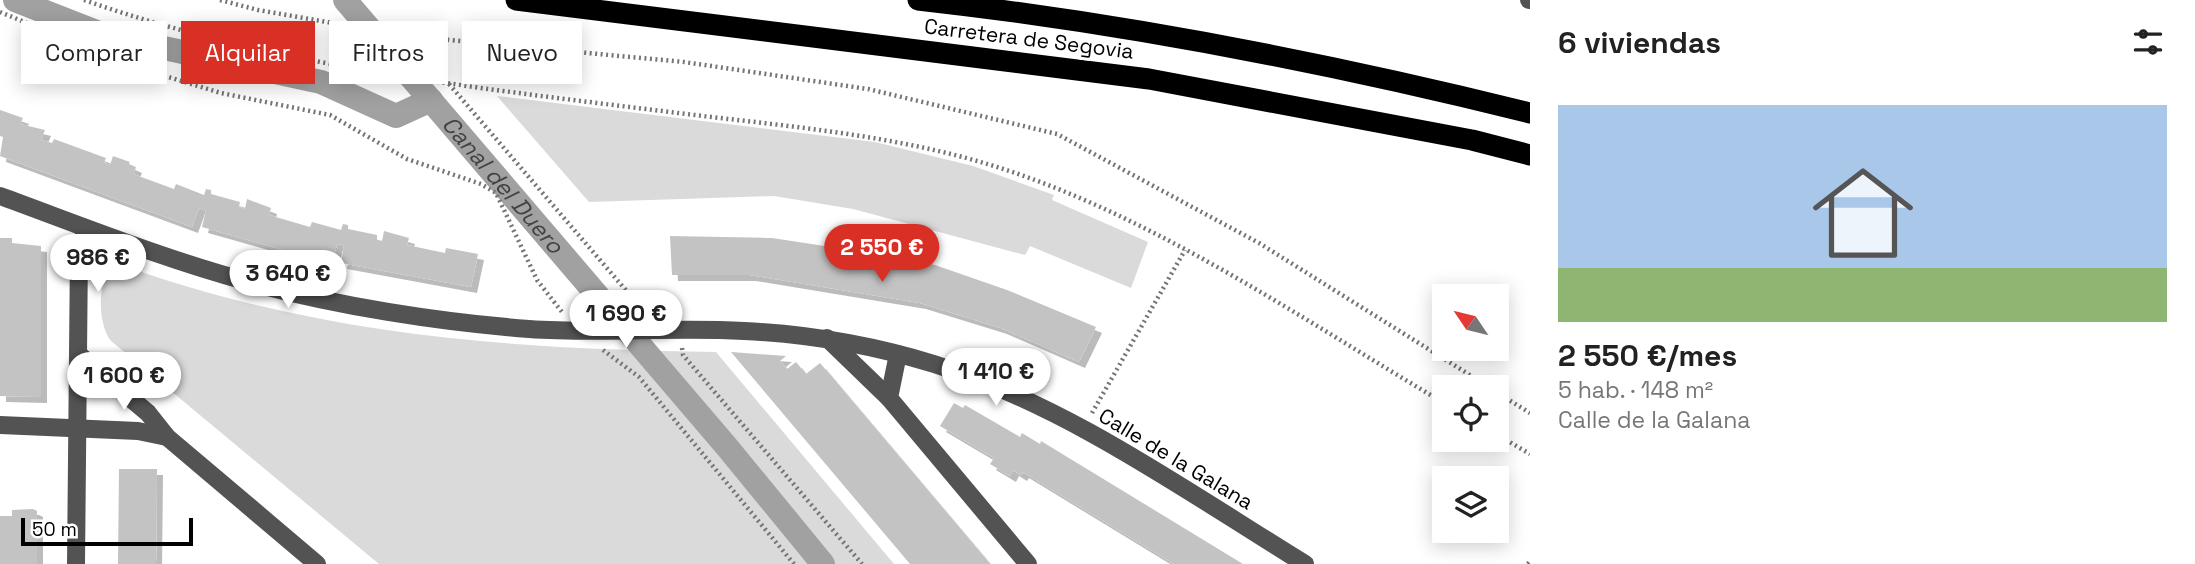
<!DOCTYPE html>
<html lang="es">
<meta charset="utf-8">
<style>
:root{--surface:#fff;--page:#f2f2f2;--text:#222;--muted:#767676;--accent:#d93025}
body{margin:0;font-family:"Space Grotesk",sans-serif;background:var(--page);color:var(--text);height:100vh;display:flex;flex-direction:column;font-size:26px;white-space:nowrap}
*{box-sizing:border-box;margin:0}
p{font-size:23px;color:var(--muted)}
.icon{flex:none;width:38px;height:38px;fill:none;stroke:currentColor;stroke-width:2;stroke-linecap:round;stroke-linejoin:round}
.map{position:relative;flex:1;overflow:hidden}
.panel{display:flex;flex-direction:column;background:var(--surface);width:665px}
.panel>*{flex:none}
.guide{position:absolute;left:21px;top:21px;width:665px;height:63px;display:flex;gap:14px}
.needle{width:46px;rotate:305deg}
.controls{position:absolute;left:1432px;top:284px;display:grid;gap:14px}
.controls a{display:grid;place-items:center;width:77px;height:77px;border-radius:0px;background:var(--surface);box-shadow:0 4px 18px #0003;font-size:35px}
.scale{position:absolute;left:21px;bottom:18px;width:172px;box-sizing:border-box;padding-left:7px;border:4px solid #000;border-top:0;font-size:19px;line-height:24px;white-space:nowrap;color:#000;-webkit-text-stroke:5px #fff;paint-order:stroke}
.price{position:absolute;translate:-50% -60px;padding:0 16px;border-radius:24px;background:#fff;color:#222;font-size:23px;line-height:46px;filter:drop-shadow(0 2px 4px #0008)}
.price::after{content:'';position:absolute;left:50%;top:42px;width:21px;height:16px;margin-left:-10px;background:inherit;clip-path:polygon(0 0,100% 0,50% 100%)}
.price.current{background:var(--accent);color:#fff}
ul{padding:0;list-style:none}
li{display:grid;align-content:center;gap:14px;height:371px;padding:0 28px}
li span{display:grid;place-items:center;height:217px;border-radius:0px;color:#555}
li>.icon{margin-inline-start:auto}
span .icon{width:126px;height:126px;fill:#fffc;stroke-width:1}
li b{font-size:30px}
h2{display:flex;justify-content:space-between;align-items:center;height:84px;padding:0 28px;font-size:30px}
.pill{padding:0 24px;border-radius:0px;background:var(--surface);box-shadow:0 4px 18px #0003;font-size:24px;line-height:63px}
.pill.current{background:var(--accent);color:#fff}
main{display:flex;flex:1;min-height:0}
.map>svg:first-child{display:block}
.green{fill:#dadada}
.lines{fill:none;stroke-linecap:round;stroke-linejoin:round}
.canal{stroke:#a1a1a1;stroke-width:24}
.building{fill:#c3c3c3;filter:url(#shadow)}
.path{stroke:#757575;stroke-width:4.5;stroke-dasharray:2 3.5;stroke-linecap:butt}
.minor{stroke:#535353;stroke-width:18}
.highway{stroke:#000;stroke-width:21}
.labels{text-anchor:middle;stroke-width:6;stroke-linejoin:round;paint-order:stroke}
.street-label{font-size:21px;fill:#000;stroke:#fff}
.water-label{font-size:23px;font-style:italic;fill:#424242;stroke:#fff}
</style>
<main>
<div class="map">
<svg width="1530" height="564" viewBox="0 0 1530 564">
<defs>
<filter id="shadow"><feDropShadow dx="6" dy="6" stdDeviation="0" flood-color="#0004"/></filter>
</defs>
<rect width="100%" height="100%" fill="#fff"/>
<g class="green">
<path d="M497,96L875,142L973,166L1054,195L1052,200L1148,242L1131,288L1030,246L1025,255L853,209L774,196L589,202Z"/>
<path d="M124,266C322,336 508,349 716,352L894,564H379L111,341C98,325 96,281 113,268Z"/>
</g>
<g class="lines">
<g class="canal">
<path d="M15,0L104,35L321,82L396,116L431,100"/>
<path id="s1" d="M345,0L727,447L823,564"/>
</g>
</g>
<g class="building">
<path d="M0,110L23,118L20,124L45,130L41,140L52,143L54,139L106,158L104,163L110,165L113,156L130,162L129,164L136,167L133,174L174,189L176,184L204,195L206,189L211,190V194L240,202L239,207L245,209L247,199L271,208L269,215L310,227L312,222L341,230L343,224L348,225V229L377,235V240L382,241L384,231L409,238L407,245L445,253L446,248L478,254L471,287L341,263L344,245L337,244L332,264L202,227L206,210L199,208L192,227L0,156L3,137L0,136Z"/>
<path d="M670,236L772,238L897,257L935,265L1007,290L1096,327L1079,362L1001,328L920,303L750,275H672Z"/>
<path d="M0,238H12V243L41,246V397L0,396Z"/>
<path d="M731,352L786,356L780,361L787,369L796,362L806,374L820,363L990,564H910Z"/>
<path d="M954,403L963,408L965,405L1020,437L1022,433L1040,444L1041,441L1243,564H1174L1023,472L1021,475L1013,470L1010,476L990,464L994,458L940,426Z"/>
<path d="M119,469H157L156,564H118Z"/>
<path d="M33,509L37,511V564H0V516H12V510Z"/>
</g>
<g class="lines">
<g class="path">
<path d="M84,0C275,67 478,88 678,113C776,125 875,133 970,159C1138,205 1295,315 1444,403"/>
<path d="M220,0L258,10L407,36L684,62L868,89L1057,134L1259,243L1489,387"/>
<path d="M0,12L129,65L221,93L330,115L407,159L481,184L496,193L537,280L562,312"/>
<path d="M449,84L630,295L653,300L663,311"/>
<path d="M682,348L683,355L862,564"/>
<path d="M603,350L639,377L794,564"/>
<path d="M1496,392L1530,413"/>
<path d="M1092,413L1185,250"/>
<path d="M1496,434L1530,454"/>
<path d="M1528,564L1530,561"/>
</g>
<g class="minor">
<path d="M1529,0H1530"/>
<path d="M0,196C82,226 164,259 249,282C336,306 439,322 529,329C600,334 672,327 744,331C809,334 872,345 934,364C1068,406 1186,491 1305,564"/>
<path d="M827,338L889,398"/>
<path d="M78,354L148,413L167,437L317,564"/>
<path d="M898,354L889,398L1028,564"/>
<path d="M0,425L138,431L167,437"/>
<path d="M76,564L79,250L86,229"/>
</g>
<g class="highway">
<path d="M516,0L1149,79L1472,140L1530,155"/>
<path d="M918,0C1124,23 1329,63 1530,113"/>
</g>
</g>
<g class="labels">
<g class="street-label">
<text transform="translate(1029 39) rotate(7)" y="7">Carretera de Segovia</text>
<text transform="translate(1176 459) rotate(31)" y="7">Calle de la Galana</text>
</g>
<g class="water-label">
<text dy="8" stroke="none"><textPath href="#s1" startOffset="243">Canal del Duero</textPath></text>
</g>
</g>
</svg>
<div class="controls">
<a><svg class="needle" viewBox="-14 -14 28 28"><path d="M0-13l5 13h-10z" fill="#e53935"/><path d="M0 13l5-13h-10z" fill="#767676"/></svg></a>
<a><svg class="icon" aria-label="locate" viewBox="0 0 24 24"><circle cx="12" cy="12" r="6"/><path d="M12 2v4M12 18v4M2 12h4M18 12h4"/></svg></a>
<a><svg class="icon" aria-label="layers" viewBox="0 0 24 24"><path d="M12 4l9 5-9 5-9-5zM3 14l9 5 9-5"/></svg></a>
</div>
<div class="scale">50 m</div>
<b class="price current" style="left:882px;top:284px">2 550 €</b>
<b class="price" style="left:98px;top:294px">986 €</b>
<b class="price" style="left:288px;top:310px">3 640 €</b>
<b class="price" style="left:626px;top:350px">1 690 €</b>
<b class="price" style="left:996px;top:408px">1 410 €</b>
<b class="price" style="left:124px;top:412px">1 600 €</b>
<div class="guide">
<a class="pill">Comprar</a>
<a class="pill current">Alquilar</a>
<a class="pill">Filtros</a>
<a class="pill">Nuevo</a>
</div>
</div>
<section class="panel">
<h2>6 viviendas<svg class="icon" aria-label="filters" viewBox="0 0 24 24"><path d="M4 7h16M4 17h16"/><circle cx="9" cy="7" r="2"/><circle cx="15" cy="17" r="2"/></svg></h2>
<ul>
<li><span style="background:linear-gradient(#a9c7e8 75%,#8fb573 0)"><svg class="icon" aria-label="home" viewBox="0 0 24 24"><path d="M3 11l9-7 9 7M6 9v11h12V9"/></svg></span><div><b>2 550 €/mes</b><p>5 hab. · 148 m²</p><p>Calle de la Galana</p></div></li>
</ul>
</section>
</main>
